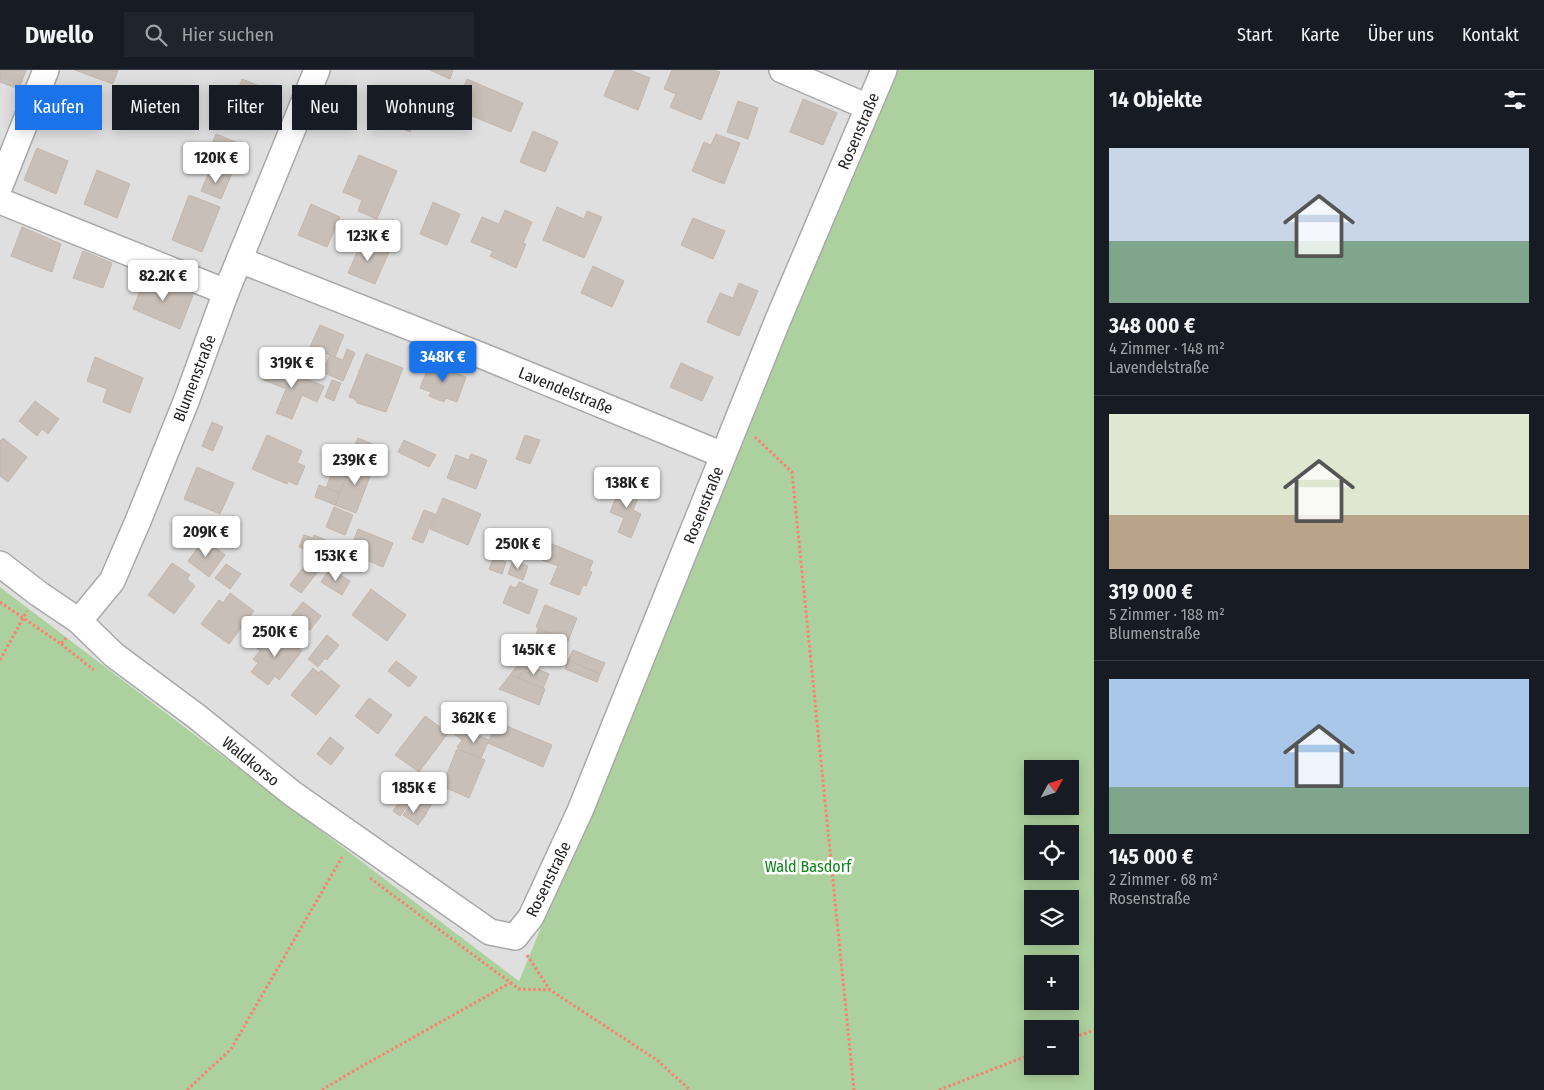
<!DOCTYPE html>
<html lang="de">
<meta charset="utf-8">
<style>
:root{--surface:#171b24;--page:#20242c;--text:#f1f3f6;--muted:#9ea1a6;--line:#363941;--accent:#1a73e8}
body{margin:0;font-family:"Fira Sans Condensed",sans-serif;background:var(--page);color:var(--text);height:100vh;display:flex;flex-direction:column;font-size:19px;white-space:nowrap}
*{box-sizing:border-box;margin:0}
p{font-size:16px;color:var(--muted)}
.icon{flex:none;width:28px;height:28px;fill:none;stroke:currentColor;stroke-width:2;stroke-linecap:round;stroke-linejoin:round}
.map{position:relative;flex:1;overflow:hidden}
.side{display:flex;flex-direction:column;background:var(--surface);width:450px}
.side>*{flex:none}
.guide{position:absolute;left:15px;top:15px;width:475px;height:45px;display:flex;gap:10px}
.needle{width:32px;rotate:50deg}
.controls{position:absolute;left:1024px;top:690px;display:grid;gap:10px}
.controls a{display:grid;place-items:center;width:55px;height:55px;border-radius:0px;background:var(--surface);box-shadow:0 2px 12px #0003;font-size:25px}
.price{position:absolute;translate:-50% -42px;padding:0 11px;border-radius:5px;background:#fff;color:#222;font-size:16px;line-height:32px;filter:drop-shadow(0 1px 2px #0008)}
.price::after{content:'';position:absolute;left:50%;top:30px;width:15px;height:11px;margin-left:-8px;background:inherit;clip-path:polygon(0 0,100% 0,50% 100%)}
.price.current{background:var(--accent);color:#fff}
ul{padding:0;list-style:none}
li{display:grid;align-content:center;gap:10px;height:265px;padding:0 15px}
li+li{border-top:1px solid var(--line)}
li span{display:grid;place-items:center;height:155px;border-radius:0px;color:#555}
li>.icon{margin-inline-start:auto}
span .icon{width:90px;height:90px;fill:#fffc;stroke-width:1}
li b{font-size:21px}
h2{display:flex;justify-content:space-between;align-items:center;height:60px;padding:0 15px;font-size:21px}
.tag{padding:0 18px;border-radius:0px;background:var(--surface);box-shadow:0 2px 12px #0003;font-size:18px;line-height:45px}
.tag.current{background:var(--accent);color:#fff}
header{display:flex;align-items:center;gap:30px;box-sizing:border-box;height:70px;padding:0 25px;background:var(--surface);border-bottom:1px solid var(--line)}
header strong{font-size:24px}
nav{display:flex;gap:28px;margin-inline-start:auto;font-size:18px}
.search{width:350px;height:45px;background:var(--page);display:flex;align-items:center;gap:12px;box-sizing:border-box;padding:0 18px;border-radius:0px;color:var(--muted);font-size:19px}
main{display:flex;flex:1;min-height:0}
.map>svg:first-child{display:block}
.residential{fill:#e0dfdf}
.forest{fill:#add19e;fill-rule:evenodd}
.building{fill:#c7bfb8;stroke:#c4b6ab}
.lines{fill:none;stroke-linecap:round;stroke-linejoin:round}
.minor-casing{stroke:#a9a9a9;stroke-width:28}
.path{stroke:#fa8072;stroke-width:3;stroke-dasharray:2.5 2.5;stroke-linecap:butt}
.minor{stroke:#fff;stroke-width:25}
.labels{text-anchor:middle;stroke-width:5;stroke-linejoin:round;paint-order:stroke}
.street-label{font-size:16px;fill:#222;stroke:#fff}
.park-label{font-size:16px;fill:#0c8416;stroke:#fff}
</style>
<header>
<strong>Dwello</strong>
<div class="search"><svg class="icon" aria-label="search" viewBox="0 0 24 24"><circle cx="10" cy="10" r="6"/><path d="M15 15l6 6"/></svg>Hier suchen</div>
<nav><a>Start</a><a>Karte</a><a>Über uns</a><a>Kontakt</a></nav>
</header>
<main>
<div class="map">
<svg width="1094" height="1020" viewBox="0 0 1094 1020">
<rect width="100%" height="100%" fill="#f2efe9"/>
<path class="residential" d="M0,0H891L519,911L0,517Z"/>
<path class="forest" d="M891,0H1094V1020H0V517L519,911ZM1032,699H1070V736H1032ZM1032,764H1070V801H1032ZM1032,829H1070V866H1032ZM1032,894H1070V931H1032ZM1032,959H1070V996H1032Z"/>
<g class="building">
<path d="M0,0H26L19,19L0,12Z"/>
<path d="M75,0H118L113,14Z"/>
<path d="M430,0H453L450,9Z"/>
<path d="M615,0H630L650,8L638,40L604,26Z"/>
<path d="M672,0H715L720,2L701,50L670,37L676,24L664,19Z"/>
<path d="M242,9L267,19L250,60L220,47L231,21L237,23Z"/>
<path d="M467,9L523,33L511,62L455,39Z"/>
<path d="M387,24L420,37L410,62L377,49Z"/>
<path d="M803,29L837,43L823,75L790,62Z"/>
<path d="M738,31L758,38L748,69L727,62Z"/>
<path d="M533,61L558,72L545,102L520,92Z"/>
<path d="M216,64L243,75L230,108L203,97Z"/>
<path d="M716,64L740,73L724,114L692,101L704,72L711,75Z"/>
<path d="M37,78L68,91L56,124L24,110Z"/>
<path d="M359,85L397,101L377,149L358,141L362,130L343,122Z"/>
<path d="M97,100L130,114L117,148L84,134Z"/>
<path d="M210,100L230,108L221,129L201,121Z"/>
<path d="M189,125L220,137L202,182L172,170Z"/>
<path d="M433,132L460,144L447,175L420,164Z"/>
<path d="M311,134L340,147L327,177L298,165Z"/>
<path d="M557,137L584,149L587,141L602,147L584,188L543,170Z"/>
<path d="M505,140L532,152L523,173L526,174L516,198L490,186L493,181L471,172L482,147L499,154Z"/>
<path d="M693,148L725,161L713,189L681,175Z"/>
<path d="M22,157L61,174L52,202L11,186Z"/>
<path d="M362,171L389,182L375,214L348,203Z"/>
<path d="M83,181L112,193L103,218L73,208Z"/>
<path d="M593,196L624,211L612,237L581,223Z"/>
<path d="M146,206L193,225L180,259L133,239Z"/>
<path d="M739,213L758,221L739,266L707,252L720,223L733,228Z"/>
<path d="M320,255L344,265L335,287L310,277Z"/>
<path d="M347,279L355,283L343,311L322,302L330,285L343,290Z"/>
<path d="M366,284L403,298L386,342L357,333L356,330L349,327Z"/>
<path d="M95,287L143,308L130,343L103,332L107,319L87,311Z"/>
<path d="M268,293L324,316L317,332L302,325L292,349L276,343L286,319L262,309Z"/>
<path d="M430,293L466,307L457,332L446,328L444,332L429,326L431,322L420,318Z"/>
<path d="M681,293L713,307L702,331L670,317Z"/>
<path d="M332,310L341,313L334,331L325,327Z"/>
<path d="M35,331L59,349L48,364L42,359L37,366L19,351Z"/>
<path d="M212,352L223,357L213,381L202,376Z"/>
<path d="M267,365L302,381L297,393L305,396L297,415L288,411L287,414L252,399Z"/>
<path d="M525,365L540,370L530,394L516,389Z"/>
<path d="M3,368L27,387L8,412L0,406V371Z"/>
<path d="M358,368L382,378L374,396L350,387Z"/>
<path d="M404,370L436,385L429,397L398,382Z"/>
<path d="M338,382L354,388L340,423L326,418L334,397L332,396Z"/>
<path d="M471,384L487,390L476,419L447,408L456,385L469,390Z"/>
<path d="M354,388L374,396L356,443L335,435Z"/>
<path d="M197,397L234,413L220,444L184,429Z"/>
<path d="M622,413L641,421L633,440L641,444L631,468L618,462L624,448L610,442Z"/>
<path d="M319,415L340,423L335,435L315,427Z"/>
<path d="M443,428L481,444L468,475L430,459Z"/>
<path d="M334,437L353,445L345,465L326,457Z"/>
<path d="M424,440L435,444L423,473L412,469Z"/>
<path d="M358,459L393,473L383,497L349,483Z"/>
<path d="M304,465L313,468L314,465L326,470L320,485L299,477Z"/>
<path d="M204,469L225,485L209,507L188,491Z"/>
<path d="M550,473L593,491L589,501L592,502L586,516L583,515L579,525L550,514L558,496L542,490Z"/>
<path d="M494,487L506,492L502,504L489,499Z"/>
<path d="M309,490L320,499L301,523L290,515Z"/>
<path d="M513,490L528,496L523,510L508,504Z"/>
<path d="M172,493L190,505L187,509L195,516L174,544L148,525Z"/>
<path d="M226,494L241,504L230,519L215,508Z"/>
<path d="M330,498L350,511L342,525L321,512Z"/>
<path d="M519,512L538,520L529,544L503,533L510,516L516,518Z"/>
<path d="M371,519L406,545L387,571L352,545Z"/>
<path d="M230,523L254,541L229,574L201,554L219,530L223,533Z"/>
<path d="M303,532L321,546L310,560L292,545Z"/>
<path d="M545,535L577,548L568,571L536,557Z"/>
<path d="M538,559L567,571L562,582L534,570Z"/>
<path d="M276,561L302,581L279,610L275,606L268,615L251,602L258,593L253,589L260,581L257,579L267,567L269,569Z"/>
<path d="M327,565L339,575L327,590L325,588L318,597L308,589Z"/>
<path d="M531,577L540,580L518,608L510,605Z"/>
<path d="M573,580L605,593L600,604L568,590Z"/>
<path d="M568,590L600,604L597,612L565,599Z"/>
<path d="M396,591L417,607L409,617L388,601Z"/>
<path d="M528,595L549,604L543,618L518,608Z"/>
<path d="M313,598L319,603L321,600L340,616L316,645L291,625Z"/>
<path d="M510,605L545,619L539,635L499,619Z"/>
<path d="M369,628L392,645L378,664L355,646Z"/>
<path d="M425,646L448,663L419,702L395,685Z"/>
<path d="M497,652L552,675L543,697L488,673Z"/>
<path d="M455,654L467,663L462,670L450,661Z"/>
<path d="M469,661L489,670L481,688L461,680L457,677Z"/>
<path d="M330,667L344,678L331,695L317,684Z"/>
<path d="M457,679L485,690L469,728L442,716Z"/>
<path d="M431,710L442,715L426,744L413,735Z"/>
<path d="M404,725L412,730L400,746L393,741Z"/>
<path d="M411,734L426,744L418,755L403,745Z"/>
</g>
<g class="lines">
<defs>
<g id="minor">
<path d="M782,0L868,37"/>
<path d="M0,116L46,0"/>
<path d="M0,131L226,222"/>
<path d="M240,190L490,289L723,385"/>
<path d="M0,494L39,524L79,551L114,585L196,646L293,724L490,862L515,867L531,847L580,741L777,252L884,0"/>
<path d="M79,551L112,511L138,451L187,329L226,222L317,0"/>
</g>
</defs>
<use href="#minor" class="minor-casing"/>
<g class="path">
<path d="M755,367L792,402L854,1020"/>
<path d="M0,532L61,574L66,568"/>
<path d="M61,574L94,600"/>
<path d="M0,590L27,541"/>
<path d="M370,808L519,919L550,920"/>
<path d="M527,885L550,920L657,990L690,1020"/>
<path d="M1070,969L1094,960"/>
<path d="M187,1020L231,979L342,787"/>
<path d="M322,1020L350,1003L510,913"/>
<path d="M939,1020L1032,984"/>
</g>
<use href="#minor" class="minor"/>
</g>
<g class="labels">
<g class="street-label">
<text transform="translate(858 61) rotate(-67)" y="6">Rosenstraße</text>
<text transform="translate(194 308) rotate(-69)" y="6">Blumenstraße</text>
<text transform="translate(566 320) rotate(22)" y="6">Lavendelstraße</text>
<text transform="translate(703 435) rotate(-68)" y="6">Rosenstraße</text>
<text transform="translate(251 691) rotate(39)" y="6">Waldkorso</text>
<text transform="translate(548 809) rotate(-64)" y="6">Rosenstraße</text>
</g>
<g class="park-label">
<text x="808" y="802">Wald Basdorf</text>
</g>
</g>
</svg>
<div class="controls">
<a><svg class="needle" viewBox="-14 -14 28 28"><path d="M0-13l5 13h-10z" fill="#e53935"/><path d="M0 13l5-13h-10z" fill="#9ea1a6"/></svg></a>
<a><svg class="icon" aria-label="locate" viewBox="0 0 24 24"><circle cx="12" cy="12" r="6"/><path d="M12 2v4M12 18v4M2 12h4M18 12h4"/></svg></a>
<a><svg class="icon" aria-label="layers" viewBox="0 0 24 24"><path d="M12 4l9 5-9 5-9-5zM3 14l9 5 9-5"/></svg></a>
<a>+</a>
<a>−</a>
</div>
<b class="price" style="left:216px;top:114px">120K €</b>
<b class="price" style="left:368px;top:192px">123K €</b>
<b class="price" style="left:163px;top:232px">82.2K €</b>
<b class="price current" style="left:443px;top:313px">348K €</b>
<b class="price" style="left:292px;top:319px">319K €</b>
<b class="price" style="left:355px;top:416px">239K €</b>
<b class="price" style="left:627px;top:439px">138K €</b>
<b class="price" style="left:206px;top:488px">209K €</b>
<b class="price" style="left:518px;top:500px">250K €</b>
<b class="price" style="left:336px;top:512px">153K €</b>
<b class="price" style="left:275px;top:588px">250K €</b>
<b class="price" style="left:534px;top:606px">145K €</b>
<b class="price" style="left:474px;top:674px">362K €</b>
<b class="price" style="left:414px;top:744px">185K €</b>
<div class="guide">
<a class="tag current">Kaufen</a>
<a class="tag">Mieten</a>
<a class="tag">Filter</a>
<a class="tag">Neu</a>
<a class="tag">Wohnung</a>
</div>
</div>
<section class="side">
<h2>14 Objekte<svg class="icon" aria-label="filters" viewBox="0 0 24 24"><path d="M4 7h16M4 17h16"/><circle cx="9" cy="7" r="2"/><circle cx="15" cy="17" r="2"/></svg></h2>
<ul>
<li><span style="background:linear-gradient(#c9d6e8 60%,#7fa58c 0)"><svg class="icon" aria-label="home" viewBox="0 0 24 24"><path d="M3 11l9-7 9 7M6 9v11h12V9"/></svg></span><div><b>348 000 €</b><p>4 Zimmer · 148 m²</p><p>Lavendelstraße</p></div></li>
<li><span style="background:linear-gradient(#dfe7d0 65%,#b9a48a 0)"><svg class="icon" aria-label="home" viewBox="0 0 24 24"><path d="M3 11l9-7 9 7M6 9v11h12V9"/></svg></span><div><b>319 000 €</b><p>5 Zimmer · 188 m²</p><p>Blumenstraße</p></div></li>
<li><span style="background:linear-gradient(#a9c7e8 70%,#7fa58c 0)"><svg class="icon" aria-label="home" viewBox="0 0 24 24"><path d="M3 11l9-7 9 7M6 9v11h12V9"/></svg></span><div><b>145 000 €</b><p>2 Zimmer · 68 m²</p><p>Rosenstraße</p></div></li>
</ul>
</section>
</main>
